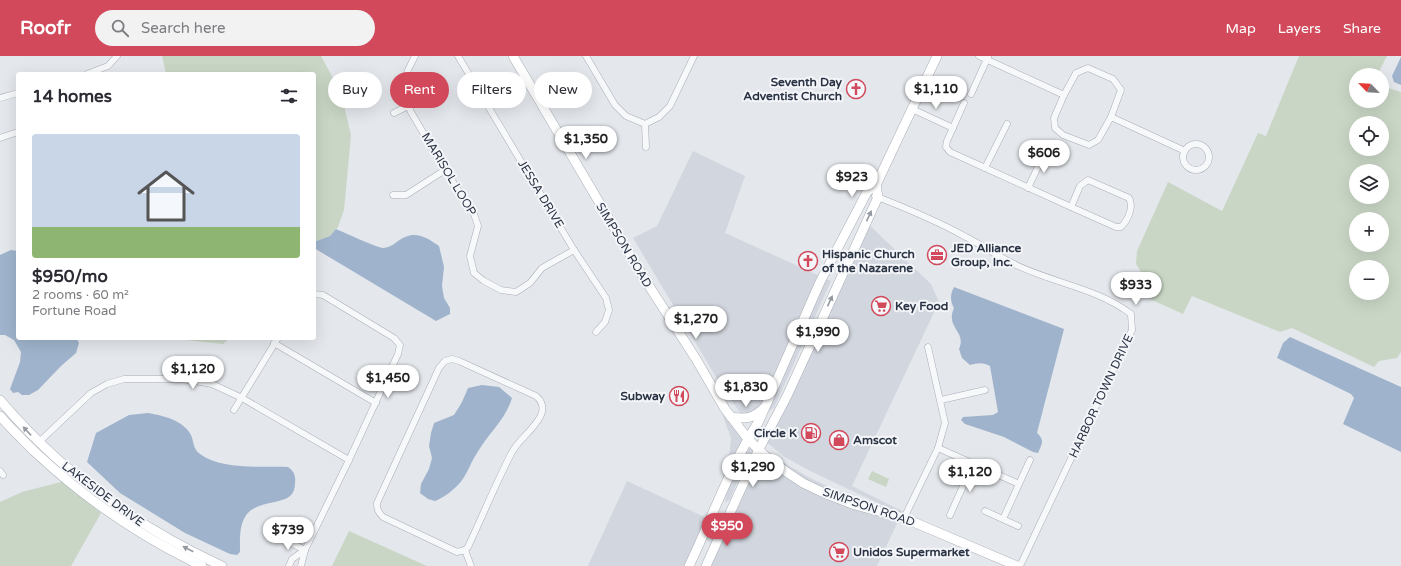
<!DOCTYPE html>
<meta charset="utf-8">
<style>
:root{--surface:#fff;--page:#f2f2f3;--text:#2b2b33;--muted:#7c7c81;--line:#e1e1e2;--accent:#d1495b}
body{margin:0;font-family:"Varela Round",sans-serif;background:var(--page);color:var(--text);height:100vh;display:flex;flex-direction:column;font-size:15px;white-space:nowrap}
*{box-sizing:border-box;margin:0}
p{font-size:13px;color:var(--muted)}
.icon{flex:none;width:22px;height:22px;fill:none;stroke:currentColor;stroke-width:2;stroke-linecap:round;stroke-linejoin:round}
.map{position:relative;flex:1;overflow:hidden}
.sheet{position:absolute;left:16px;top:16px;width:300px;height:268px;display:flex;flex-direction:column;background:var(--surface);border-radius:4px;box-shadow:0 4px 16px #0002}
.sheet>*{flex:none}
.hud{position:absolute;left:328px;top:16px;width:380px;height:36px;display:flex;gap:8px}
.needle{width:26px;rotate:295deg}
.buttons{position:absolute;left:1349px;top:12px;display:grid;gap:8px}
.buttons a{display:grid;place-items:center;width:40px;height:40px;border-radius:50%;background:var(--surface);box-shadow:0 4px 16px #0002;font-size:20px}
.price{position:absolute;translate:-50% -34px;padding:0 9px;border-radius:14px;background:#fff;color:#222;font-size:13px;line-height:26px;filter:drop-shadow(0 1px 2px #0008)}
.price::after{content:'';position:absolute;left:50%;top:24px;width:12px;height:9px;margin-left:-6px;background:inherit;clip-path:polygon(0 0,100% 0,50% 100%)}
.price.on{background:var(--accent);color:#fff}
ul{padding:0;list-style:none}
li{display:grid;align-content:center;gap:8px;height:212px;padding:0 16px}
li+li{border-top:1px solid var(--line)}
li span{display:grid;place-items:center;height:124px;border-radius:4px;color:#555}
li>.icon{margin-inline-start:auto}
span .icon{width:72px;height:72px;fill:#fffc;stroke-width:1}
li b{font-size:17px}
h2{display:flex;justify-content:space-between;align-items:center;height:48px;padding:0 16px;font-size:17px}
.tag{padding:0 14px;border-radius:18px;background:var(--surface);box-shadow:0 4px 16px #0002;font-size:14px;line-height:36px}
.tag.on{background:var(--accent);color:#fff}
header{display:flex;align-items:center;gap:24px;box-sizing:border-box;height:56px;padding:0 20px;background:var(--accent);color:#fff}
header strong{font-size:19px}
nav{display:flex;gap:22px;margin-inline-start:auto;font-size:14px}
.search{width:280px;height:36px;background:var(--page);display:flex;align-items:center;gap:10px;box-sizing:border-box;padding:0 14px;border-radius:22px;color:var(--muted);font-size:15px}
.map>svg:first-child{display:block}
.built{fill:#d2d6de}
.green{fill:#c9d6c5;fill-rule:evenodd}
.water{fill:#9fb4cc}
.lines{fill:none;stroke-linecap:round;stroke-linejoin:round}
.street-casing{stroke:#a9aeb7;stroke-width:7}
.secondary-casing{stroke:#a9aeb7;stroke-width:10}
.street{stroke:#f7f8fa;stroke-width:6}
.secondary{stroke:#fff;stroke-width:9}
.oneway{fill:#959aa2}
.labels{text-anchor:middle;stroke-width:4;stroke-linejoin:round;paint-order:stroke}
.poi-label{font-size:12px;font-weight:bold;fill:#2b3445;stroke:#f4f6f9;text-anchor:start}
.street-label{font-size:12px;fill:#2b3445;stroke:#f4f6f9}
</style>
<header>
<strong>Roofr</strong>
<div class="search"><svg class="icon" aria-label="search" viewBox="0 0 24 24"><circle cx="10" cy="10" r="6"/><path d="M15 15l6 6"/></svg>Search here</div>
<nav><a>Map</a><a>Layers</a><a>Share</a></nav>
</header>
<div class="map">
<svg width="1401" height="510" viewBox="0 0 1401 510">
<rect width="100%" height="100%" fill="#e4e7ec"/>
<g class="built">
<path d="M693,95L745,120L725,177L831,225L774,352L763,358H741L722,331L633,182L657,170Z"/>
<path d="M866,166L931,228L939,246L852,430L902,455L901,458L810,415L785,401L765,385Z"/>
<path d="M707,316L728,350L746,374L757,386L742,415L730,443L725,447L731,382Z"/>
<path d="M774,404L781,405L810,422L899,463L877,510H705L749,417L762,408Z"/>
<path d="M627,425L711,464L690,510H588Z"/>
</g>
<g class="green">
<path d="M162,0H321L341,37L351,79L344,154L338,171L330,180L314,186V18H166Z"/>
<path d="M1299,0H1387L1377,19H1356V45H1382V30L1401,36V296L1397,302L1379,305L1374,311L1292,272L1280,276L1192,240L1183,258L1141,239L1146,224L1136,208L1137,195L1168,126L1222,155L1258,77L1266,80ZM1356,67H1382V93H1356ZM1356,115H1382V141H1356ZM1356,163H1382V189H1356ZM1356,211H1382V237H1356Z"/>
<path d="M167,282H230L223,288Z"/>
<path d="M872,415L889,423L886,431L868,423Z"/>
<path d="M61,426L101,457L71,510H0V446L22,436Z"/>
<path d="M349,475L427,510H332Z"/>
</g>
<g class="water">
<path d="M1401,1V29L1394,26L1392,20Z"/>
<path d="M336,173C343,176 378,192 383,192C393,191 396,185 405,181C418,175 429,183 439,190L444,211L442,230L444,242L450,252V258L436,265L314,192V186L330,180Z"/>
<path d="M11,194L18,195V282H76L79,287L76,297L61,310L38,334L29,339H22L18,336L13,337L10,333L20,306L21,296L14,284L5,279H0V199Z"/>
<path d="M954,231L1064,273L1039,369L1037,377C1045,384 1042,388 1038,397L1033,396L1004,381L965,368L961,364L963,361L993,359L998,356L990,310C983,306 978,307 970,309L962,302L959,293C967,275 945,272 954,252C950,245 950,238 954,231Z"/>
<path d="M1290,281L1401,331V396L1343,368L1354,342L1351,338L1277,302L1283,287Z"/>
<path d="M482,329L499,331L512,342C506,363 488,378 477,397C470,407 467,420 458,429C452,435 443,442 435,445L428,443L420,437L421,428L429,413L432,402L429,390L431,377L434,367L454,359L462,346L468,332Z"/>
<path d="M148,357C164,360 183,364 191,379C194,386 193,393 200,398C221,414 263,410 288,411C294,415 296,420 295,427C295,431 294,437 290,440C281,448 258,445 247,458C239,468 240,483 240,496L237,499L230,498L185,477L120,437L87,406L96,377L129,359Z"/>
</g>
<g class="lines">
<defs>
<g id="street">
<path d="M415,0L408,14L404,26L405,42L411,56L445,114L474,158L478,170L470,200L474,217L484,225L501,234L516,236L530,227L542,212L574,194"/>
<path d="M458,0L574,194L606,242L609,254L605,266L596,276"/>
<path d="M586,0L615,49L626,60L645,68L659,61L670,50L694,0"/>
<path d="M979,0L1064,39"/>
<path d="M1088,12L1113,23L1121,34L1111,61L1098,84L1089,89L1063,79L1055,72L1054,62L1064,39L1076,17Z"/>
<path d="M87,18L108,10L117,0"/>
<path d="M971,38L988,1"/>
<path d="M0,42L18,37"/>
<path d="M964,47L947,85L946,91L950,96L1071,151"/>
<path d="M912,53L953,72"/>
<path d="M394,57L408,50"/>
<path d="M1111,61L1185,95"/>
<path d="M645,68L646,91"/>
<path d="M0,82L18,76"/>
<circle cx="1196" cy="101" r="13"/>
<path d="M985,112L1007,68"/>
<path d="M1088,124L1129,142C1134,151 1128,164 1121,171H1116L1071,151L1080,130Z"/>
<path d="M1028,132L1045,96"/>
<path d="M393,139H406L445,114"/>
<path d="M875,140C906,152 937,165 966,181C982,189 997,200 1014,208C1052,227 1097,232 1131,258L1132,274L1020,510"/>
<path d="M274,287L376,347"/>
<path d="M452,303L459,305L536,340C542,345 544,352 541,359C534,374 520,382 512,396C496,427 483,459 468,491L465,494L457,496L383,461C378,456 377,453 377,447L439,312L445,305Z"/>
<path d="M941,344L985,334"/>
<path d="M234,354L278,282"/>
<path d="M38,387L91,337L107,328L124,323H182L212,328L242,342L349,404"/>
<path d="M938,392L1019,428L1003,463"/>
<path d="M0,415L3,419"/>
<path d="M1019,428L1030,404"/>
<path d="M985,455L1018,470"/>
<path d="M950,459L973,408"/>
<path d="M904,462L938,392L945,367L928,291"/>
<path d="M287,485L305,494"/>
<path d="M465,494L471,510"/>
<path d="M289,510L292,503L305,494"/>
<path d="M301,510L305,494L349,404L398,298L400,289L394,282L323,239L314,238"/>
</g>
<g id="secondary">
<path d="M513,0L642,219L696,303L725,353L748,383L763,398L788,417L803,427L824,437L855,449L904,462L1017,510"/>
<path d="M0,344C61,416 137,471 222,510"/>
<path d="M0,360C10,372 23,384 34,395C85,443 139,480 202,510"/>
<path d="M731,361C747,363 752,363 764,352"/>
<path d="M689,510C712,462 730,410 759,365L820,226L867,136L876,129L937,0"/>
<path d="M706,510L759,393L787,340L878,141L876,129"/>
</g>
</defs>
<use href="#street" class="street-casing"/>
<use href="#secondary" class="secondary-casing"/>
<use href="#street" class="street"/>
<use href="#secondary" class="secondary"/>
</g>
<defs><path id="oneway-solid" d="M-6-.8H1V-3.2L6.5 0L1 3.2V.8H-6Z"/></defs>
<g class="oneway">
<use href="#oneway-solid" transform="translate(869 160) rotate(-65)"/>
<use href="#oneway-solid" transform="translate(830 245) rotate(-65)"/>
<use href="#oneway-solid" transform="translate(27 375) rotate(-133)"/>
<use href="#oneway-solid" transform="translate(188 493) rotate(-153)"/>
</g>
<defs>
<symbol id="church-ring" viewBox="-11 -11 22 22"><circle r="9.5" fill="#f4f6f9" stroke="#d1495b" stroke-width="1.5"/><path d="M-1.2-6h2.4v3.5h3.3v2.4h-3.3V6h-2.4V-.1h-3.3v-2.4h3.3Z" fill="#d1495b"/></symbol>
<symbol id="office-ring" viewBox="-11 -11 22 22"><circle r="9.5" fill="#f4f6f9" stroke="#d1495b" stroke-width="1.5"/><path d="M-6-3h4V-5.5h4V-3h4V5H-6ZM-1-4.5V-3h2v-1.5ZM-6 0V1H6V0Z" fill="#d1495b"/></symbol>
<symbol id="supermarket-ring" viewBox="-11 -11 22 22"><circle r="9.5" fill="#f4f6f9" stroke="#d1495b" stroke-width="1.5"/><path d="M-6-5.5h2.5l.6 2H6L4.5 2H-2.5L-4.4-4H-6ZM-1.5 3.2a1.3 1.3 0 1 0 .1 0ZM3 3.2a1.3 1.3 0 1 0 .1 0Z" fill="#d1495b"/></symbol>
<symbol id="restaurant-ring" viewBox="-11 -11 22 22"><circle r="9.5" fill="#f4f6f9" stroke="#d1495b" stroke-width="1.5"/><path d="M-5-6h1v4h1v-4h1v4h1v-4h1v5L-1.5 .5V6h-2V.5L-5-1ZM5-6V6H3V1.5H1.5Q1.5-4 5-6Z" fill="#d1495b"/></symbol>
<symbol id="fuel-ring" viewBox="-11 -11 22 22"><circle r="9.5" fill="#f4f6f9" stroke="#d1495b" stroke-width="1.5"/><path d="M-5.5-6h7V0h2V4h1.3V-2.5L3-4.5l.8-.8L6-3V5H2.5V1h-1V6h-7ZM-4.2-4.7v3.2H.2V-4.7Z" fill="#d1495b"/></symbol>
<symbol id="shop-ring" viewBox="-11 -11 22 22"><circle r="9.5" fill="#f4f6f9" stroke="#d1495b" stroke-width="1.5"/><path d="M-5-2.5h2.3a2.7 3.5 0 0 1 5.4 0H5L5.5 6h-11ZM-1.5-2.5h3a1.5 2.3 0 0 0-3 0Z" fill="#d1495b"/></symbol>
</defs>
<g fill-rule="evenodd">
<use href="#church-ring" x="845" y="22" width="22" height="22"/>
<use href="#office-ring" x="926" y="188" width="22" height="22"/>
<use href="#church-ring" x="797" y="194" width="22" height="22"/>
<use href="#supermarket-ring" x="870" y="239" width="22" height="22"/>
<use href="#restaurant-ring" x="668" y="329" width="22" height="22"/>
<use href="#fuel-ring" x="800" y="366" width="22" height="22"/>
<use href="#shop-ring" x="828" y="373" width="22" height="22"/>
<use href="#supermarket-ring" x="828" y="485" width="22" height="22"/>
</g>
<g class="labels">
<g class="poi-label">
<text x="842" y="30" text-anchor="end">Seventh Day<tspan x="842" dy="14">Adventist Church</tspan></text>
<text x="951" y="196">JED Alliance<tspan x="951" dy="14">Group, Inc.</tspan></text>
<text x="822" y="202">Hispanic Church<tspan x="822" dy="14">of the Nazarene</tspan></text>
<text x="895" y="254">Key Food</text>
<text x="665" y="344" text-anchor="end">Subway</text>
<text x="797" y="381" text-anchor="end">Circle K</text>
<text x="853" y="388">Amscot</text>
<text x="853" y="500">Unidos Supermarket</text>
</g>
<g class="street-label">
<text transform="translate(449 118) rotate(59)" y="4">MARISOL LOOP</text>
<text transform="translate(541 138) rotate(59)" y="4">JESSA DRIVE</text>
<text transform="translate(624 189) rotate(59)" y="4">SIMPSON ROAD</text>
<text transform="translate(1101 340) rotate(-65)" y="4">HARBOR TOWN DRIVE</text>
<text transform="translate(103 438) rotate(37)" y="4">LAKESIDE DRIVE</text>
<text transform="translate(869 451) rotate(19)" y="4">SIMPSON ROAD</text>
</g>
</g>
</svg>
<div class="buttons">
<a><svg class="needle" viewBox="-14 -14 28 28"><path d="M0-13l5 13h-10z" fill="#e53935"/><path d="M0 13l5-13h-10z" fill="#7c7c81"/></svg></a>
<a><svg class="icon" aria-label="locate" viewBox="0 0 24 24"><circle cx="12" cy="12" r="6"/><path d="M12 2v4M12 18v4M2 12h4M18 12h4"/></svg></a>
<a><svg class="icon" aria-label="layers" viewBox="0 0 24 24"><path d="M12 4l9 5-9 5-9-5zM3 14l9 5 9-5"/></svg></a>
<a>+</a>
<a>−</a>
</div>
<b class="price" style="left:936px;top:54px">$1,110</b>
<b class="price" style="left:586px;top:104px">$1,350</b>
<b class="price" style="left:1044px;top:118px">$606</b>
<b class="price" style="left:852px;top:142px">$923</b>
<b class="price" style="left:1136px;top:250px">$933</b>
<b class="price" style="left:696px;top:284px">$1,270</b>
<b class="price" style="left:818px;top:297px">$1,990</b>
<b class="price" style="left:193px;top:334px">$1,120</b>
<b class="price" style="left:388px;top:343px">$1,450</b>
<b class="price" style="left:746px;top:352px">$1,830</b>
<b class="price" style="left:753px;top:432px">$1,290</b>
<b class="price" style="left:970px;top:437px">$1,120</b>
<b class="price on" style="left:727px;top:491px">$950</b>
<b class="price" style="left:288px;top:495px">$739</b>
<div class="hud">
<a class="tag">Buy</a>
<a class="tag on">Rent</a>
<a class="tag">Filters</a>
<a class="tag">New</a>
</div>
<section class="sheet">
<h2>14 homes<svg class="icon" aria-label="filters" viewBox="0 0 24 24"><path d="M4 7h16M4 17h16"/><circle cx="9" cy="7" r="2"/><circle cx="15" cy="17" r="2"/></svg></h2>
<ul>
<li><span style="background:linear-gradient(#c9d6e8 75%,#8fb573 0)"><svg class="icon" aria-label="home" viewBox="0 0 24 24"><path d="M3 11l9-7 9 7M6 9v11h12V9"/></svg></span><div><b>$950/mo</b><p>2 rooms · 60 m²</p><p>Fortune Road</p></div></li>
</ul>
</section>
</div>
